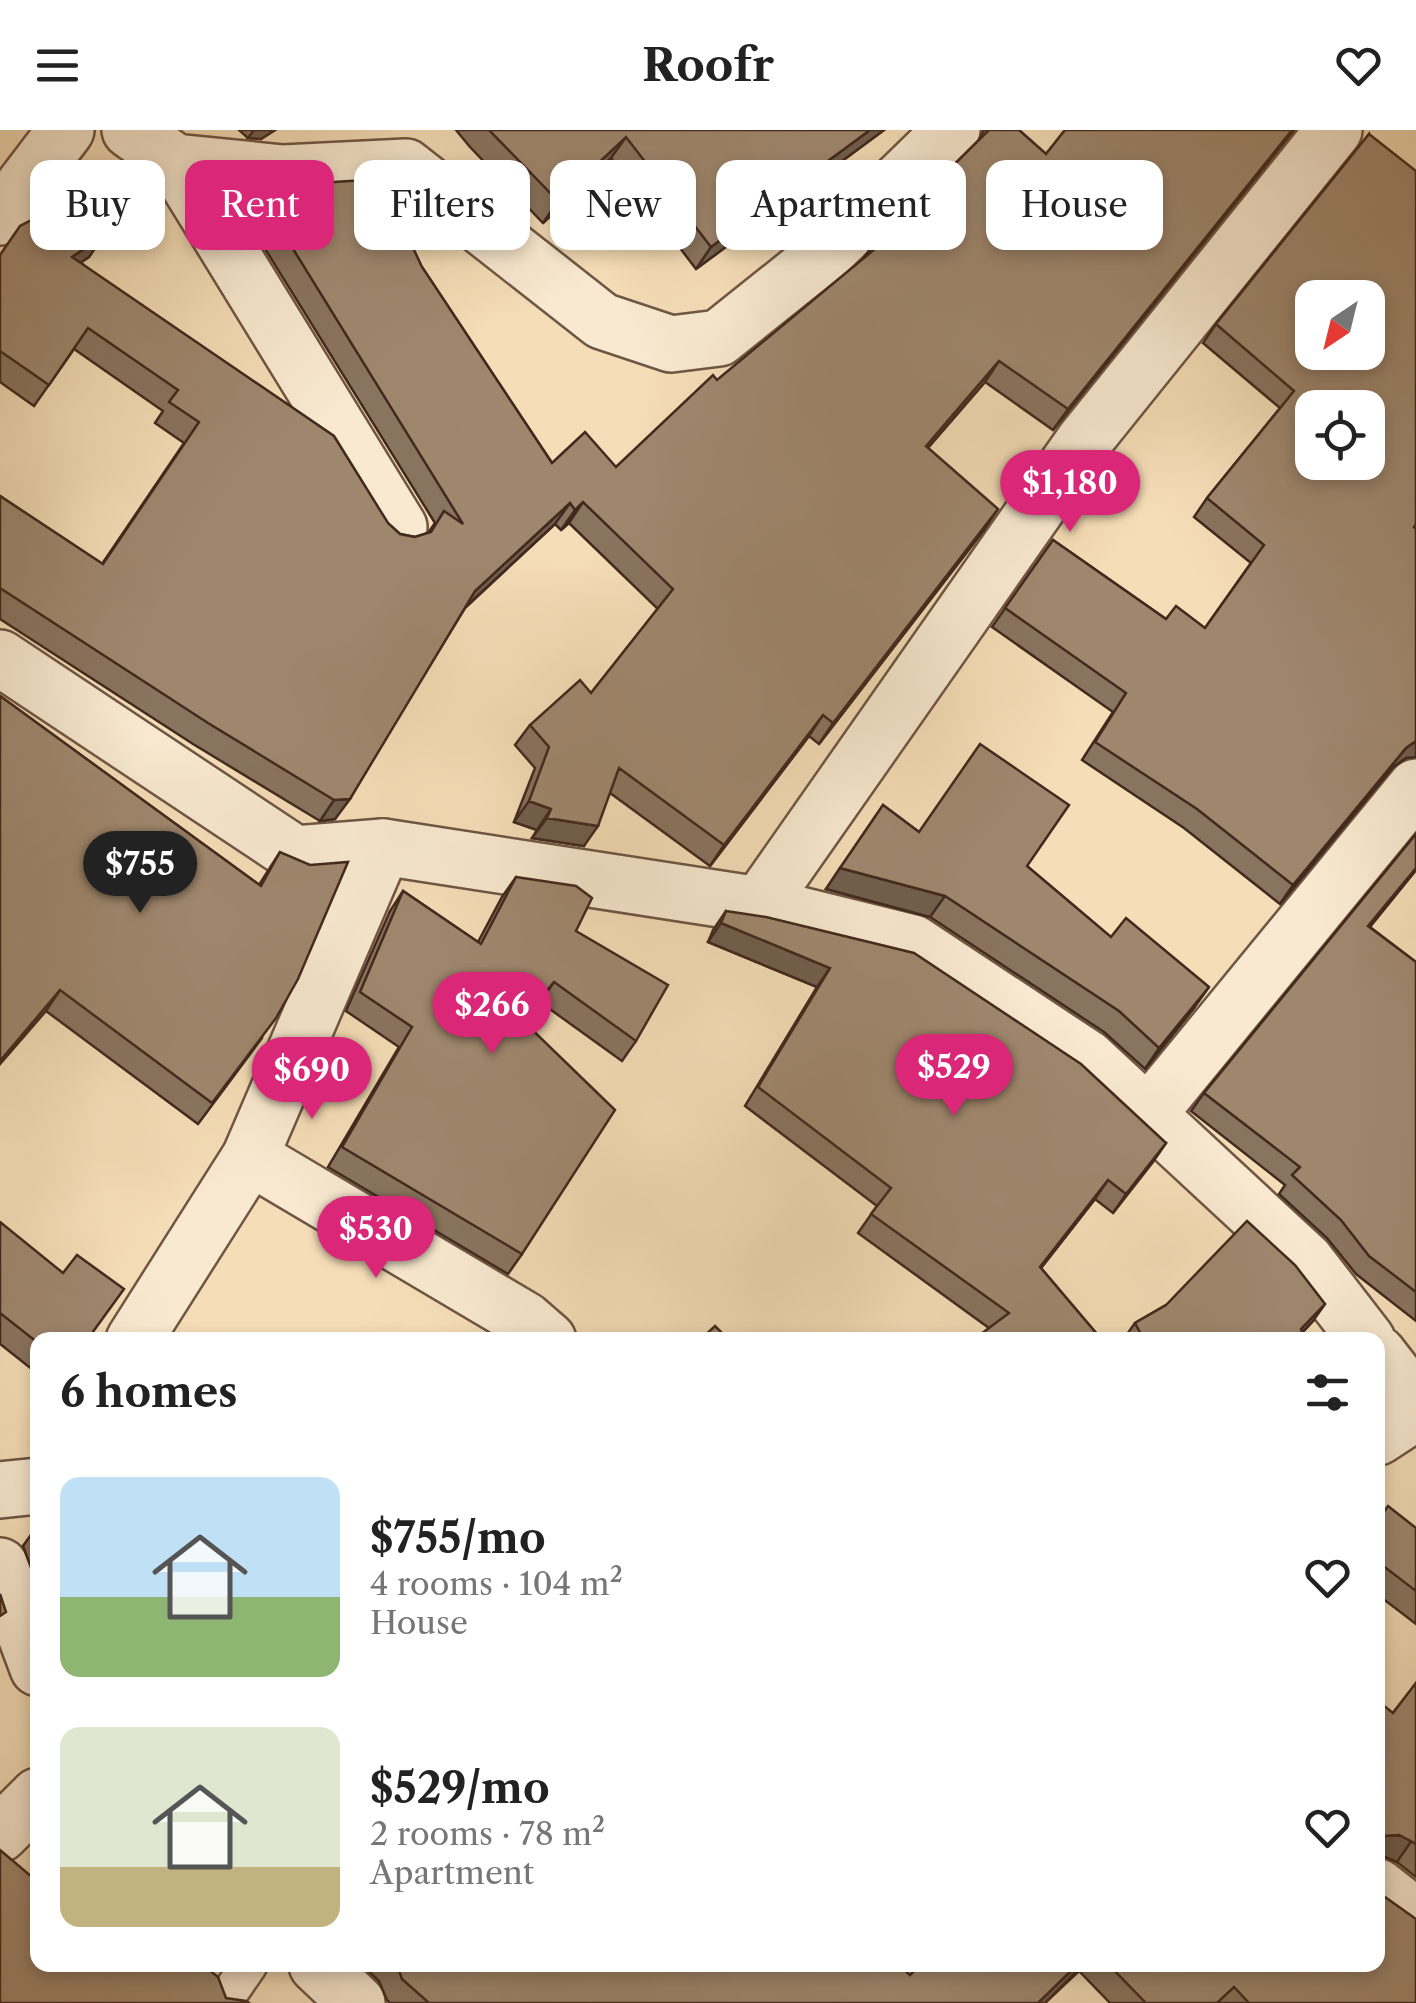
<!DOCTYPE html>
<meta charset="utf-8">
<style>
:root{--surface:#fff;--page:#f2f2f2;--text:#222;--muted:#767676;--accent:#db2777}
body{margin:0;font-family:"Libre Caslon Text",serif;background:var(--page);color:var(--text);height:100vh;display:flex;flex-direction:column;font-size:38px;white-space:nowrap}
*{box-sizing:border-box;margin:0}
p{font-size:32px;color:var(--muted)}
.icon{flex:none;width:55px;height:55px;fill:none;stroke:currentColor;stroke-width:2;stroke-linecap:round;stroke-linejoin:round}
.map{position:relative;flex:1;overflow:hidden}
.panel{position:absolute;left:30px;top:1202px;width:1355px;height:640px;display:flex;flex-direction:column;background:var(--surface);border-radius:20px;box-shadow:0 5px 15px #0003}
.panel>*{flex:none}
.hud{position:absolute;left:30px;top:30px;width:1358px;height:90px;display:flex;gap:20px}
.needle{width:65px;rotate:215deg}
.controls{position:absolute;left:1295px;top:150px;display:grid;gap:20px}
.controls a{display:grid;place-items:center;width:90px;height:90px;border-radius:20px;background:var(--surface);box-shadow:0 5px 15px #0003;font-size:50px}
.price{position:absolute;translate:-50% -85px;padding:0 22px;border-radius:35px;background:var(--accent);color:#fff;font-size:32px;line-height:65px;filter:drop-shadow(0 2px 5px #0008)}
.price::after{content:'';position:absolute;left:50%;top:60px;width:30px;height:22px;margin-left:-15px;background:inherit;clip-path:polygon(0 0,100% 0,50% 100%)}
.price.selected{background:#222;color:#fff}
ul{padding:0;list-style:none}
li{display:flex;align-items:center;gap:30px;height:250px;padding:0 30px}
li span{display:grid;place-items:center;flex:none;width:280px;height:200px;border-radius:20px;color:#555}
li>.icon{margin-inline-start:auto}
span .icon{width:120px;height:120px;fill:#fffc;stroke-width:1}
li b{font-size:42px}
h2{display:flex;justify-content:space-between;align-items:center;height:120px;padding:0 30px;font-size:42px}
.tag{padding:0 35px;border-radius:20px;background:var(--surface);box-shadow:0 5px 15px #0003;font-size:35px;line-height:90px}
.tag.selected{background:var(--accent);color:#fff}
header{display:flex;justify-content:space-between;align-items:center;height:130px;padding:0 30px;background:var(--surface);font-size:45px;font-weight:800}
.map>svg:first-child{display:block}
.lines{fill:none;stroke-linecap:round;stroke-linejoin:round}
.service-casing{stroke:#6f5644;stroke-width:40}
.minor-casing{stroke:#6f5644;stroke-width:60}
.service{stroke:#f8e9d0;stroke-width:35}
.minor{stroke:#f8e9d0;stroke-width:55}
.wall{fill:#89745f;stroke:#42291e;stroke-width:2.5}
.shaded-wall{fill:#6f5e4d;stroke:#42291e;stroke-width:2.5}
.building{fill:#9f876e;stroke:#42291e;stroke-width:2.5;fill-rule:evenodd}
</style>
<header><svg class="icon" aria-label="menu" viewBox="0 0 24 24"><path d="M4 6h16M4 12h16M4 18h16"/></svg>Roofr<svg class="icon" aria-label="heart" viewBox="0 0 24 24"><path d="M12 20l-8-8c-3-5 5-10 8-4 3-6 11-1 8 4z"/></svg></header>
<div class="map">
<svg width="1416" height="1873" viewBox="0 0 1416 1873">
<rect width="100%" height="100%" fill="#f5ddb7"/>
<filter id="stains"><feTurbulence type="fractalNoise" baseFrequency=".002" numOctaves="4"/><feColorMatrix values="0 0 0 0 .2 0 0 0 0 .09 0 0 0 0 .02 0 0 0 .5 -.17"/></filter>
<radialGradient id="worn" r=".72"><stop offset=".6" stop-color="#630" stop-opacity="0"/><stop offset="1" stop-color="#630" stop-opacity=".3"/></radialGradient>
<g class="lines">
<defs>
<path id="service" d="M223,1873L249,1835"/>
<g id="minor">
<path d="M130,0L175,32L283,43L406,37L602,191L671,214L719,208L829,120L952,0"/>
<path d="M175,32L399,397"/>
<path d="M0,87L66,0"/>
<path d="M0,528L295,724L383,717L759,775L913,813L1087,928L1306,1131L1367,1210"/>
<path d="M759,775L1084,311L1334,0"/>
<path d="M1148,984L1416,657"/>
<path d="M250,1027L525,1190L548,1210"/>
<path d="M134,1210L250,1027L383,717"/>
<path d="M1378,1224L1416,1273"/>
<path d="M1378,1307L1416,1282"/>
<path d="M0,1360L38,1356"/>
<path d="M0,1436L38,1538"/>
<path d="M0,1704L38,1666"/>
<path d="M1378,1757L1416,1787"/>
<path d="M317,1835L357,1873"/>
</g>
</defs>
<use href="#service" class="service-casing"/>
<use href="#minor" class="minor-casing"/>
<use href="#service" class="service"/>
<use href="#minor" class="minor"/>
</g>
<g class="wall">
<path d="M239,0H275L261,9L248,8Z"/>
<path d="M456,0H884L696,139L611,28L543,93L470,17Z"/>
<path d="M984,0H1019L1046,24L1065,0H1294L1053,300L985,252L928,318L984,400L819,614L809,606L710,736L610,663L584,716L532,708L537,700L514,692L535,638L515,615L530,595L591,563L658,479L569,393L561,400L555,394L465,478L335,689L320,691L193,614L0,489V366L102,434L184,313L155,293L163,281L74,219L34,276L0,252V125L103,106L89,127L80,132L400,404L415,407L428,403L435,393L254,101L269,80L422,137L552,333L616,337L863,129L873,115L978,11Z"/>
<path d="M1369,4L1414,397L1406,628L1393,637L1280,774L1184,698L1082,630L1113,582L992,497L1053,410L1166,489L1205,498L1251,433L1194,387L1207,368L1280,278L1203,213L1216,194Z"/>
<path d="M0,566L259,755L280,722L262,908L198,994L46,881Z"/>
<path d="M883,675L919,702L1027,736L1194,878L1145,939L1104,902L930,787L826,759Z"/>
<path d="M1416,704V740L1370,797L1416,832V1191L1356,1144L1327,1108L1279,1064L1285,1055L1191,981L1204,963Z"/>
<path d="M516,747L576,801L636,911L622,931L540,872L524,891L522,1124L508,1144L328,1037L399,917L346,881L390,781L403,761L478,812L502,767Z"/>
<path d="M726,781L1166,1013L1113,1083L1095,1069L1041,1138L1102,1210L989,1198L858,1103L877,1076L745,976L817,857L708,812L713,800Z"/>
<path d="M0,1092L38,1210V1244L0,1214Z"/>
<path d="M1166,1175L1313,1191L1303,1202L1306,1210H1123L1135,1193Z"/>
<path d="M1378,1390L1416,1398V1494L1378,1465Z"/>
<path d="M38,1395V1456L23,1416Z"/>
<path d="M1416,1553V1747L1397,1732L1383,1726L1393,1583Z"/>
<path d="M362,1835H899L910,1845L920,1835H1378L1416,1873H1110L1079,1841L1045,1873H390L387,1870L379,1851Z"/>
</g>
<g class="shaded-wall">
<path d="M254,0H275L261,9L248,8Z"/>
<path d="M870,0H884L696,139L711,117Z"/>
<path d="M1292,0H1294L1053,300L1068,279Z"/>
<path d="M626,7L611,28L543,93L558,71Z"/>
<path d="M103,106L89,127L58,148L72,127Z"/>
<path d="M999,231L985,252L911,337L926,316Z"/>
<path d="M583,372L569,393L561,400L575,380Z"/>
<path d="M570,373L555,394L460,482L475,461Z"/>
<path d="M998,379L984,400L819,614L833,593Z"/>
<path d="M823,585L809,606L710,736L724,715Z"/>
<path d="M1416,611V627L1406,628L1393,637L1280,774L1293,755L1406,618Z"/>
<path d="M350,669L335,689L320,691L334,670Z"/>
<path d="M529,671L551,679L537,700L514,692Z"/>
<path d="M547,688L598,696L584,716L532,708Z"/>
<path d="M840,738L945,766L930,787L826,759Z"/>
<path d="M1416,738V740L1355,814L1368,796Z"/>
<path d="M721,793L830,838L817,857L708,812Z"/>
<path d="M554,852L540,872L508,909L522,890Z"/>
<path d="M1209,857L1194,878L1145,939L1159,918Z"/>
<path d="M60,860L46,881L0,934V931Z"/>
<path d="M1166,1013L1153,1032L1113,1083L1126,1064Z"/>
<path d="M1108,1050L1095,1069L1027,1156L1040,1137Z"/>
<path d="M1325,1174L1313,1191L1295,1210L1301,1199Z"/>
<path d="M1399,1705L1412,1710L1397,1732L1383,1726L1378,1727V1710L1383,1706Z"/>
<path d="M1077,1835H1083L1045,1873H1038Z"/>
</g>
<g class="building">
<path d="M489,0H870L711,117L626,7L558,71Z"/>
<path d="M989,0H1019L1046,24L1065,0H1292L1068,279L999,231L926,316L998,379L833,593L823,585L724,715L619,638L598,696L547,688L551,679L529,671L549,617L530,595L580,550L591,563L673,459L583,372L575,380L570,373L475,461L350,669L334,670L208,593L0,458V366L103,434L199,292L169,272L178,260L88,198L49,255L0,221V125L20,96L39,86L51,69L103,106L72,127L334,306L388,393L400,404L415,407L431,402L444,381L463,394L269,80L334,52L381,49L422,137L552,333L585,302L616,337L713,245L717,250L876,118L873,115Z"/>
<path d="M1369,4L1416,41V394L1414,397L1416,399V611L1406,618L1293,755L1197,679L1095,612L1126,563L1005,478L1053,410L1166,489L1176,476L1205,498L1264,415L1207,368L1294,261L1216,194ZM1312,168H1368V222H1312ZM1312,278H1368V332H1312Z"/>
<path d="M0,566L261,756L280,722L310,735L348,732L298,849L276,888L212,973L60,860L0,931Z"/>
<path d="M980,614L1069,675L1027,736L1111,807L1126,788L1209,857L1159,918L1119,881L945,766L840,738L883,675L919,702Z"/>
<path d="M1416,704V738L1368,796L1416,832V1162L1369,1126L1341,1090L1292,1045L1300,1037L1204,963Z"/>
<path d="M516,747L576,756L592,768L576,801L668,855L636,911L554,852L522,890L615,980L522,1124L342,1017L412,897L360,862L403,761L481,814Z"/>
<path d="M726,781L766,787L914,823L1081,934L1166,1013L1126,1064L1108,1050L1040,1137L1102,1210H973L1009,1183L871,1084L891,1058L758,957L830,838L721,793Z"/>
<path d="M1247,1091L1295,1135L1325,1174L1301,1199L1306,1210H1144L1135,1193L1166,1175Z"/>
<path d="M0,1092L63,1143L77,1125L124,1159L87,1210H38V1213L0,1183Z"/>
<path d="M715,1196L729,1210H700Z"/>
<path d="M1388,1376L1416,1398V1461L1378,1432V1390Z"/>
<path d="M0,1464L6,1482L0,1486Z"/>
<path d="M1416,1553V1714L1399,1705L1383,1706L1378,1710V1571L1393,1583Z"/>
<path d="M0,1720L38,1752V1835H203L218,1847L226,1868L246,1871L249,1873H0Z"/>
<path d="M1378,1762L1416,1789V1873H1249L1234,1857L1217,1873H1146L1109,1835H1378Z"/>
<path d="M397,1835H899L910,1845L920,1835H1077L1038,1873H429L402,1849Z"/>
</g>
<rect width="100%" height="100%" filter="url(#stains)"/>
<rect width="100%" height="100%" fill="url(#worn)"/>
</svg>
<div class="controls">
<a><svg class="needle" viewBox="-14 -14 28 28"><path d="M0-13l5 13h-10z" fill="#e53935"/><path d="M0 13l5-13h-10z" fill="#767676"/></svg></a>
<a><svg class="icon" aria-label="locate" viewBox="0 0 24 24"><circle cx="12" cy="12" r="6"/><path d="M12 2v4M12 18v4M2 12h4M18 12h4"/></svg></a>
</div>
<b class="price" style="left:1070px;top:405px">$1,180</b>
<b class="price selected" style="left:140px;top:786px">$755</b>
<b class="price" style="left:492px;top:927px">$266</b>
<b class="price" style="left:954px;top:989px">$529</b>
<b class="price" style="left:312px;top:992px">$690</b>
<b class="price" style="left:376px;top:1151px">$530</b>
<div class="hud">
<a class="tag">Buy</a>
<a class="tag selected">Rent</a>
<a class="tag">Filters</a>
<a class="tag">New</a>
<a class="tag">Apartment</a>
<a class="tag">House</a>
</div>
<section class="panel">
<h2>6 homes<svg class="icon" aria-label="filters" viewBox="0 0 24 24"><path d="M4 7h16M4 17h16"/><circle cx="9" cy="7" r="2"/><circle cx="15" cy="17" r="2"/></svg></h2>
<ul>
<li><span style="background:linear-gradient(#bfe0f5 60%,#8fb573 0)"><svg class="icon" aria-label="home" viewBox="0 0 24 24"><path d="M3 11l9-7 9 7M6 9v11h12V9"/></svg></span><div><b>$755/mo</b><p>4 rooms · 104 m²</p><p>House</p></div><svg class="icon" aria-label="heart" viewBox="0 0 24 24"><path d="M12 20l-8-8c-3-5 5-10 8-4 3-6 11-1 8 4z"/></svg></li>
<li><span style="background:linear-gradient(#dfe7d0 70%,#c2b280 0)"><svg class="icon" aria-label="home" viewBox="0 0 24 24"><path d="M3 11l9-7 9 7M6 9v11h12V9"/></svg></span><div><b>$529/mo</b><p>2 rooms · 78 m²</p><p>Apartment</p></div><svg class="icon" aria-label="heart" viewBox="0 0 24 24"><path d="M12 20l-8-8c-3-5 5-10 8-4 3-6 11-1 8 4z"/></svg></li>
</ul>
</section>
</div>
